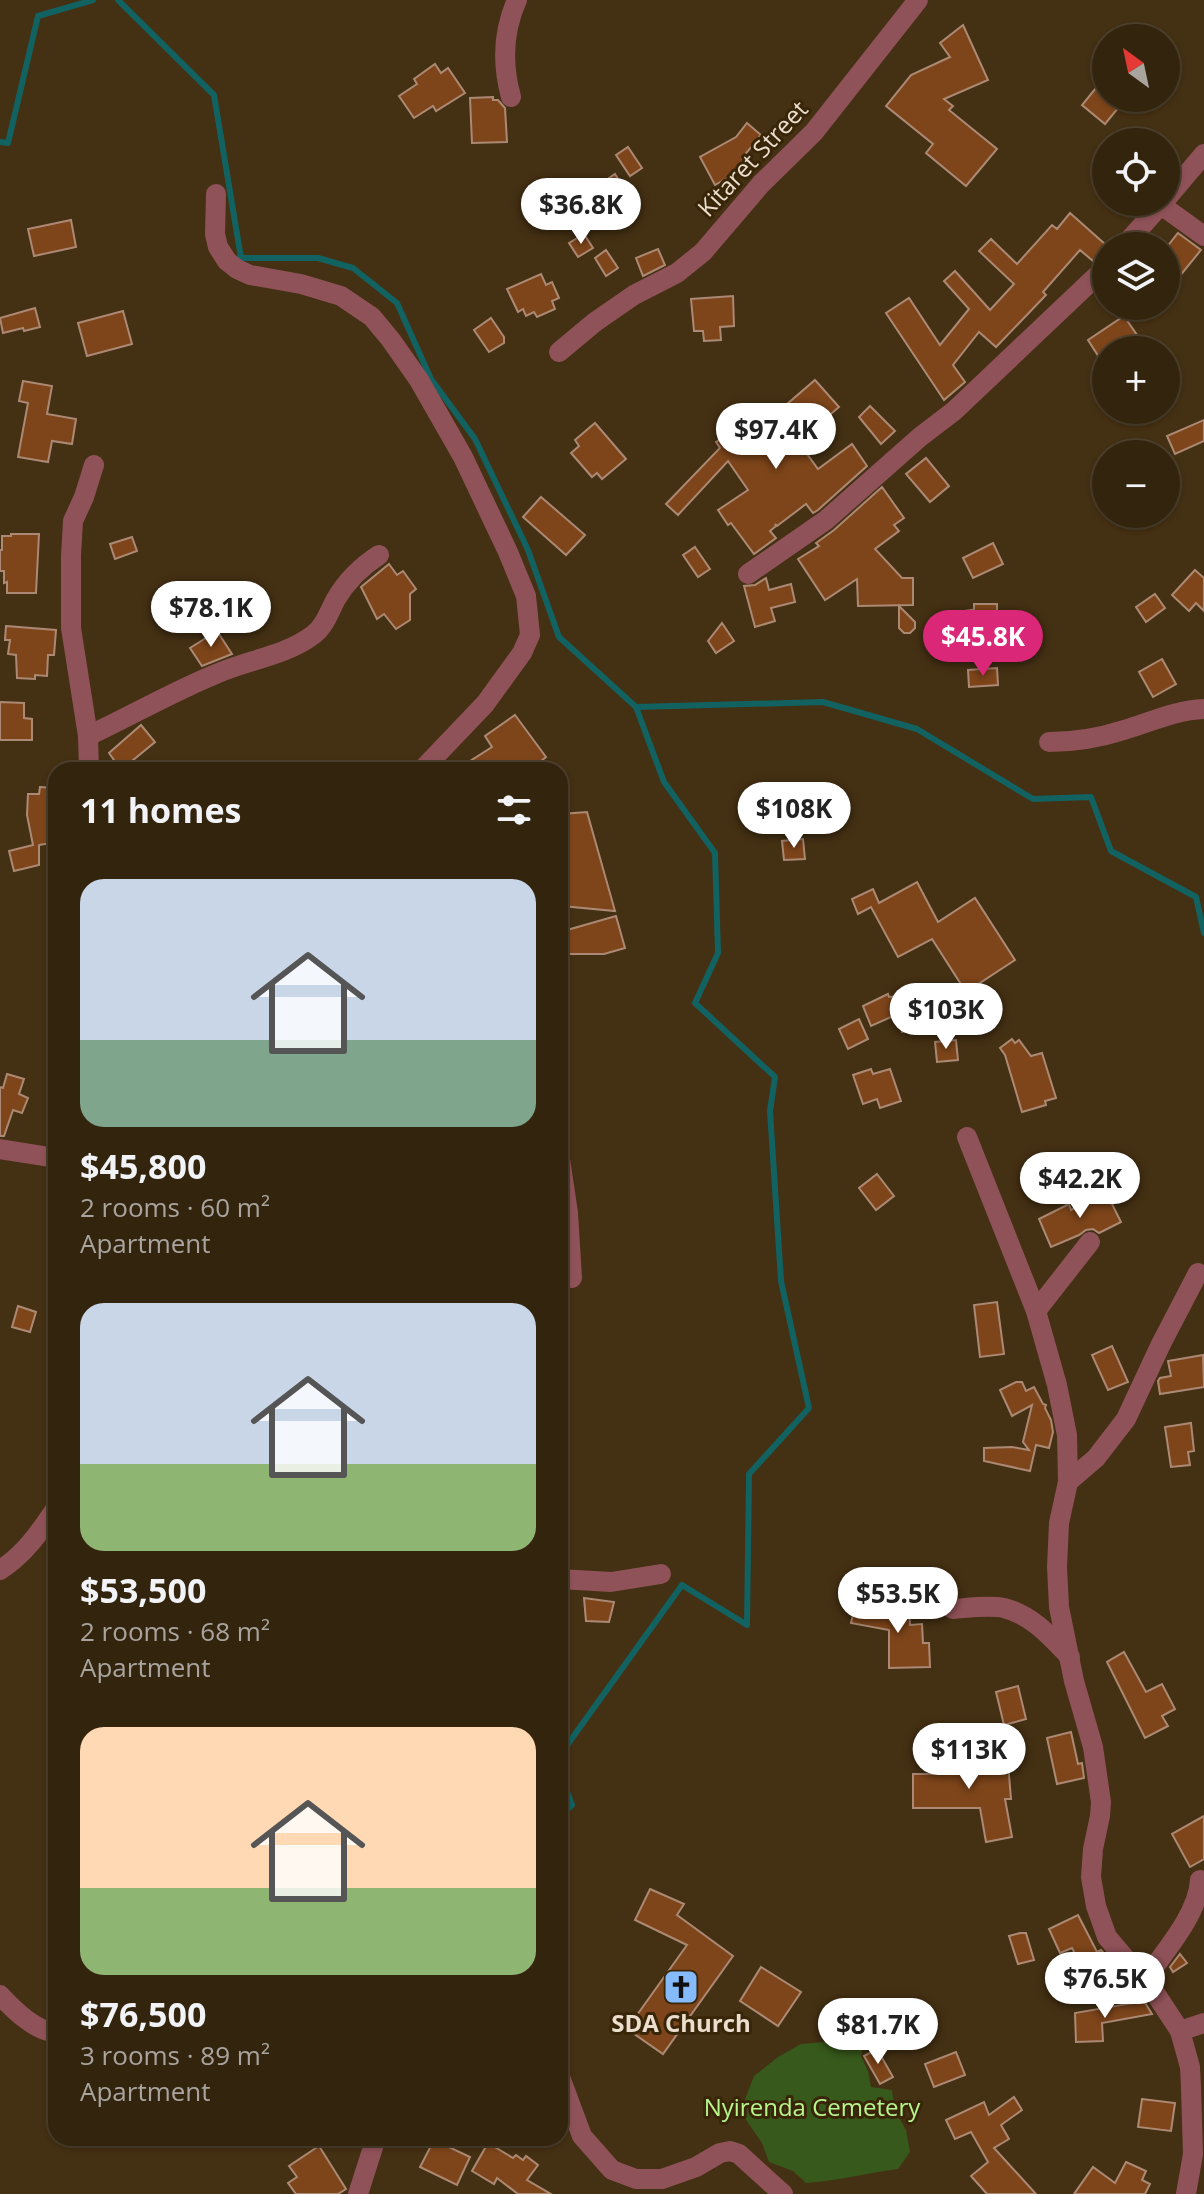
<!DOCTYPE html>
<meta charset="utf-8">
<style>
:root{--surface:#33240e;--page:#3e301c;--text:#f1f3f6;--muted:#a9a49e;--line:#4e412e;--accent:#db2777}
body{margin:0;font-family:"Open Sans",sans-serif;background:var(--page);color:var(--text);height:100vh;display:flex;flex-direction:column;font-size:30px;white-space:nowrap}
*{box-sizing:border-box;margin:0}
p{font-size:26px;color:var(--muted)}
.icon{flex:none;width:44px;height:44px;fill:none;stroke:currentColor;stroke-width:2;stroke-linecap:round;stroke-linejoin:round}
.map{position:relative;flex:1;overflow:hidden}
.side{position:absolute;left:48px;top:762px;width:520px;height:1384px;display:flex;flex-direction:column;background:var(--surface);border-radius:24px;box-shadow:0 2px 6px #0004,0 0 0 2px var(--line)}
.side>*{flex:none}
.needle{width:52px;rotate:327deg}
.tools{position:absolute;left:1092px;top:24px;display:grid;gap:16px}
.tools a{display:grid;place-items:center;width:88px;height:88px;border-radius:50%;background:var(--surface);box-shadow:0 2px 6px #0004,0 0 0 2px var(--line);font-size:40px}
.price{position:absolute;translate:-50% -68px;padding:0 18px;border-radius:28px;background:#fff;color:#222;font-size:26px;line-height:52px;filter:drop-shadow(0 2px 4px #0008)}
.price::after{content:'';position:absolute;left:50%;top:48px;width:24px;height:18px;margin-left:-12px;background:inherit;clip-path:polygon(0 0,100% 0,50% 100%)}
.price.selected{background:var(--accent);color:#fff}
ul{padding:0;list-style:none}
li{display:grid;align-content:center;gap:16px;height:424px;padding:0 32px}
li span{display:grid;place-items:center;height:248px;border-radius:24px;color:#555}
li>.icon{margin-inline-start:auto}
span .icon{width:144px;height:144px;fill:#fffc;stroke-width:1}
li b{font-size:34px}
h2{display:flex;justify-content:space-between;align-items:center;height:96px;padding:0 32px;font-size:34px}
.map>svg:first-child{display:block}
.green{fill:#37591b}
.lines{fill:none;stroke-linecap:round;stroke-linejoin:round}
.stream{stroke:#126261;stroke-width:6}
.building{fill:#7e451a;stroke:#ac8974;stroke-width:2}
.minor{stroke:#8f5258;stroke-width:20}
.labels{text-anchor:middle;stroke-width:6;stroke-linejoin:round;paint-order:stroke}
.street-label{font-size:24px;fill:#ebdece;stroke:#392608}
.poi-label{font-size:24px;font-weight:bold;fill:#ebdece;stroke:#392608}
.park-label{font-size:24px;fill:#b7f58d;stroke:#392608}
</style>
<div class="map">
<svg width="1204" height="2194" viewBox="0 0 1204 2194">
<rect width="100%" height="100%" fill="#443013"/>
<path class="green" d="M852,2036L864,2042L861,2056L868,2071L871,2087L892,2090L895,2110L906,2130L910,2152L898,2169C867,2173 837,2181 806,2183L793,2171L769,2162L762,2143L744,2117V2102L754,2076L778,2057L801,2044L837,2041Z"/>
<g class="lines">
<g class="stream">
<path d="M118,0L214,95L241,258H318L353,268L397,303L431,379L475,439L528,550L559,637L636,707L823,702L917,729L1033,799L1091,797L1111,851L1196,897L1204,933"/>
<path d="M0,142L8,143L38,16L93,0"/>
<path d="M560,1755L682,1585L747,1625L749,1474L809,1408L781,1281L770,1111L775,1077L695,1003L718,953L715,853L664,782L636,707"/>
<path d="M560,1773L572,1805L560,1816"/>
</g>
</g>
<g class="building">
<path d="M963,25L988,80L944,99L953,106L949,110L997,149L966,186L926,153L933,144L886,106L911,75L950,57L940,43Z"/>
<path d="M435,64L441,73L448,68L465,93L436,111L433,106L414,118L399,96L417,84L414,79Z"/>
<path d="M1096,88L1119,107L1105,124L1082,105Z"/>
<path d="M493,97V100H498L505,108L507,142L472,143L470,98Z"/>
<path d="M747,123L761,135L742,158L747,167L715,185L700,157L736,137Z"/>
<path d="M628,147L642,168L630,176L616,155Z"/>
<path d="M615,174L628,196L623,200L625,204L609,214L607,211L593,220L585,206L603,196L596,187Z"/>
<path d="M1070,213L1106,245V254L1093,261L1080,250L1043,292L1046,295L996,347L979,332L953,365L965,382L944,400L886,313L909,298L940,345L969,309L944,281L955,271L990,310L1014,284L979,251L991,239L1017,264L1052,225L1057,229Z"/>
<path d="M71,220L76,247L34,256L28,229Z"/>
<path d="M1178,233L1201,250L1179,277L1166,266V248Z"/>
<path d="M584,234L593,248L578,257L569,243Z"/>
<path d="M658,249L665,265L643,276L636,258Z"/>
<path d="M606,250L618,268L606,276L595,258Z"/>
<path d="M541,274L546,285L552,282L559,298L552,301L555,309L537,317L534,312L526,316L523,309L518,312L507,289Z"/>
<path d="M733,296L734,326L720,327L721,340L704,341L703,331H694L691,299Z"/>
<path d="M35,308L40,327L24,331L23,328L3,333L0,318Z"/>
<path d="M123,311L132,344L87,356L78,323Z"/>
<path d="M1124,316L1137,335L1114,350H1106V368L1088,340Z"/>
<path d="M491,318L504,337V343L489,352L474,330Z"/>
<path d="M815,380L839,407L804,437L808,441L802,447L818,469L852,444L867,466L818,510L813,513L806,504L777,526L775,524L776,526L770,531L776,538L754,554L731,523L728,525L718,510L748,490L728,461L678,515L666,504L720,448L716,442L737,428L752,449L790,410L786,405Z"/>
<path d="M23,381L52,386L47,414L76,419L72,444L52,441L48,462L18,457L28,403L19,401Z"/>
<path d="M870,406L895,431L881,444L859,417Z"/>
<path d="M1204,420V441L1175,454L1167,436Z"/>
<path d="M595,423L626,459L602,479L597,473L592,477L571,453L579,446L575,440Z"/>
<path d="M926,458L949,486L930,502L906,474Z"/>
<path d="M882,487L904,518L894,525L899,531L875,549L902,578H913V605L858,606L857,579L825,600L798,559L819,546L816,543L834,530Z"/>
<path d="M541,497L585,535L566,555L523,517Z"/>
<path d="M11,534H39L36,593H7V582L4,583V571H0V550H2V536H11Z"/>
<path d="M132,537L137,551L115,559L110,544Z"/>
<path d="M993,543L1003,564L973,578L963,558Z"/>
<path d="M695,547L710,569L698,577L683,555Z"/>
<path d="M389,564L397,575L403,571L416,589L410,594V620L396,629L384,614L377,619L361,587Z"/>
<path d="M1195,570L1204,578V611L1196,603L1189,611L1172,595Z"/>
<path d="M766,578L769,590L791,584L795,602L771,608L775,621L755,627L744,586L755,585Z"/>
<path d="M1155,594L1165,608L1146,622L1136,607Z"/>
<rect x="974" y="604" width="23" height="16"/>
<path d="M899,606L915,622V628L910,633H904L899,628Z"/>
<path d="M972,610L975,639L960,640L957,612Z"/>
<path d="M722,623L734,641L716,653L708,641Z"/>
<path d="M6,626L56,630L54,655H48L47,676L35,675V679L17,678L16,655L8,654L10,640H5Z"/>
<path d="M217,631L232,654L202,666L190,648Z"/>
<path d="M1162,659L1176,684L1153,697L1139,672Z"/>
<path d="M997,668L998,685L969,687L968,670Z"/>
<path d="M0,702L24,703V718L32,719V740H0Z"/>
<path d="M515,715L546,757L530,770H456L492,747L485,736Z"/>
<path d="M141,725L155,742L121,770L109,753Z"/>
<path d="M40,787L54,788L53,804L56,834L50,835L51,843L39,845V865L14,871L9,851L33,845L27,815L28,794H39Z"/>
<path d="M587,812L615,911L562,906L560,898V820L564,819L562,814Z"/>
<path d="M803,839L805,859L784,860L782,841Z"/>
<path d="M917,882L938,922L975,898L1015,960L966,992L932,939L898,957L871,907L858,914L852,899L873,889L879,903Z"/>
<path d="M616,916L625,948L604,954H560V932Z"/>
<path d="M888,994L889,997L923,994L926,1029L902,1032L900,1013L871,1026L863,1006Z"/>
<path d="M859,1019L868,1039L848,1049L839,1029Z"/>
<path d="M1012,1039L1015,1043L1019,1040L1031,1056L1042,1053L1056,1098L1045,1101L1046,1105L1022,1112L1005,1055L1000,1048Z"/>
<path d="M956,1040L958,1060L937,1062L935,1042Z"/>
<path d="M871,1069L873,1074L890,1069L901,1101L880,1108L877,1099L863,1104L853,1075Z"/>
<path d="M7,1074L24,1079L19,1094L28,1098L22,1113L13,1110L4,1136H0V1087L3,1088Z"/>
<path d="M877,1174L894,1196L876,1210L859,1188Z"/>
<path d="M1106,1192L1121,1222L1099,1233L1093,1229L1086,1230L1079,1235L1051,1247L1039,1219L1069,1204L1071,1210Z"/>
<path d="M997,1302L1004,1354L980,1357L974,1305Z"/>
<path d="M18,1306L36,1312L30,1332L12,1327Z"/>
<path d="M1112,1346L1128,1382L1108,1390L1092,1355Z"/>
<path d="M1203,1355L1204,1387L1160,1394L1158,1381L1160,1378L1171,1376L1168,1361Z"/>
<path d="M1016,1382H1022L1026,1391L1034,1387L1043,1404L1046,1405L1045,1408L1051,1420L1053,1432L1049,1448L1036,1445L1030,1471L984,1461V1448L1012,1447L1029,1450L1023,1442L1032,1405L1012,1416L1000,1390Z"/>
<path d="M1191,1423L1194,1451L1188,1452L1190,1465L1171,1467L1165,1427Z"/>
<path d="M584,1598L614,1602L609,1622L586,1621Z"/>
<path d="M909,1604L910,1625L922,1624L923,1643H929L930,1667L889,1668V1630L851,1623L855,1606L891,1611V1605Z"/>
<path d="M1124,1652L1146,1692L1162,1684L1175,1709L1162,1716L1168,1726L1145,1738L1107,1662Z"/>
<path d="M1018,1686L1026,1719L1004,1725L996,1692Z"/>
<path d="M1071,1732L1078,1764L1082,1763L1084,1778L1057,1784L1047,1738Z"/>
<path d="M980,1745L983,1765L1008,1763L1011,1799H1005L1012,1837L986,1842L980,1808H913V1774H932V1767H966L962,1748Z"/>
<path d="M1204,1816V1859L1190,1867L1172,1834Z"/>
<path d="M650,1889L684,1904L677,1915L733,1956L663,2054L627,2029L687,1945L635,1920Z"/>
<path d="M1078,1915L1097,1952L1101,1950L1114,1965L1112,1967L1119,1979L1095,1992L1072,1948L1060,1953L1049,1929Z"/>
<path d="M1020,1933H1026L1034,1960L1018,1964L1009,1936Z"/>
<path d="M1180,1954L1187,1963L1173,1972L1170,1967Z"/>
<path d="M761,1967L801,1992L778,2026L740,2001Z"/>
<path d="M1144,2001L1152,2014L1102,2023L1103,2041L1076,2042L1075,2013Z"/>
<path d="M877,2049L893,2077L880,2084L864,2056Z"/>
<path d="M956,2052L965,2075L934,2087L925,2064Z"/>
<path d="M1014,2097L1022,2110L1001,2125L1009,2139L994,2148L1036,2194H987L971,2176L988,2162L971,2132L955,2139L946,2120L984,2102L989,2115Z"/>
<path d="M1142,2099L1175,2103L1171,2131L1138,2127Z"/>
<path d="M434,2140L470,2157L457,2185L420,2167Z"/>
<path d="M488,2143L513,2158L516,2155L523,2160L526,2156L538,2165L527,2180L551,2194H518L497,2178L494,2184L472,2171Z"/>
<path d="M319,2146L346,2189L338,2194H296L288,2183L297,2177L289,2166Z"/>
<path d="M1126,2162L1146,2171L1142,2180L1150,2184L1145,2194H1074L1093,2167L1115,2183Z"/>
</g>
<g class="lines">
<g class="minor">
<path d="M511,97C502,64 503,31 517,0"/>
<path d="M216,194L215,234L218,247L227,261L237,269L250,275L301,284L341,296L372,317L391,340L419,380L463,457L508,552L526,596L530,635L522,653L485,704L422,770"/>
<path d="M1166,199L1204,154"/>
<path d="M1161,205L1204,236"/>
<path d="M1124,246L1163,202"/>
<path d="M559,352L595,322L634,295L677,273L703,252L761,184L814,132L918,0"/>
<path d="M748,574L826,520L920,437L954,411L1106,267"/>
<path d="M88,736C131,716 172,692 216,674C247,660 285,656 313,635C325,626 329,612 336,599C346,582 362,566 379,555"/>
<path d="M1049,742C1075,742 1099,738 1124,730C1151,722 1176,710 1204,709"/>
<path d="M89,770L88,736L71,628V556L73,521L84,497L94,465"/>
<path d="M967,1137L1036,1311L1057,1385L1067,1435L1068,1482L1059,1523L1057,1567L1059,1607L1074,1681L1093,1747L1101,1802L1100,1816L1093,1849L1091,1877L1096,1906L1107,1937L1157,1996L1180,2031L1190,2067L1191,2088L1193,2154L1186,2194"/>
<path d="M0,1149L56,1158"/>
<path d="M560,1159L568,1213L572,1278"/>
<path d="M1036,1311L1090,1242"/>
<path d="M1068,1482L1096,1458L1126,1419L1161,1344L1198,1273"/>
<path d="M0,1570C24,1555 40,1532 56,1508"/>
<path d="M560,1579L611,1582L661,1574"/>
<path d="M953,1609C968,1608 988,1605 1004,1608C1032,1615 1051,1637 1070,1657"/>
<path d="M1144,1981C1164,1952 1198,1915 1200,1880"/>
<path d="M0,1995C15,2011 34,2030 56,2033"/>
<path d="M1180,2031L1204,2023"/>
<path d="M560,2077L582,2136L612,2170L636,2179H662L696,2167L720,2153L730,2151L739,2154L783,2194"/>
<path d="M358,2194L376,2138"/>
</g>
</g>
<defs>
<symbol id="church-square" viewBox="-11 -11 22 22"><rect x="-9" y="-9" width="18" height="18" rx="4" fill="#86bbfb" stroke="#392608"/><path d="M-1.2-6h2.4v3.5h3.3v2.4h-3.3V6h-2.4V-.1h-3.3v-2.4h3.3Z" fill="#111"/></symbol>
</defs>
<g fill-rule="evenodd">
<use href="#church-square" x="661" y="1967" width="40" height="40"/>
</g>
<g class="labels">
<g class="street-label">
<text transform="translate(753 159) rotate(-47)" y="8">Kitaret Street</text>
</g>
<g class="poi-label">
<text x="681" y="2032">SDA Church</text>
</g>
<g class="park-label">
<text x="812" y="2116">Nyirenda Cemetery</text>
</g>
</g>
</svg>
<div class="tools">
<a><svg class="needle" viewBox="-14 -14 28 28"><path d="M0-13l5 13h-10z" fill="#e53935"/><path d="M0 13l5-13h-10z" fill="#a9a49e"/></svg></a>
<a><svg class="icon" aria-label="locate" viewBox="0 0 24 24"><circle cx="12" cy="12" r="6"/><path d="M12 2v4M12 18v4M2 12h4M18 12h4"/></svg></a>
<a><svg class="icon" aria-label="layers" viewBox="0 0 24 24"><path d="M12 4l9 5-9 5-9-5zM3 14l9 5 9-5"/></svg></a>
<a>+</a>
<a>−</a>
</div>
<b class="price" style="left:581px;top:246px">$36.8K</b>
<b class="price" style="left:776px;top:471px">$97.4K</b>
<b class="price" style="left:211px;top:649px">$78.1K</b>
<b class="price selected" style="left:983px;top:678px">$45.8K</b>
<b class="price" style="left:794px;top:850px">$108K</b>
<b class="price" style="left:946px;top:1051px">$103K</b>
<b class="price" style="left:1080px;top:1220px">$42.2K</b>
<b class="price" style="left:898px;top:1635px">$53.5K</b>
<b class="price" style="left:969px;top:1791px">$113K</b>
<b class="price" style="left:1105px;top:2020px">$76.5K</b>
<b class="price" style="left:878px;top:2066px">$81.7K</b>
<section class="side">
<h2>11 homes<svg class="icon" aria-label="filters" viewBox="0 0 24 24"><path d="M4 7h16M4 17h16"/><circle cx="9" cy="7" r="2"/><circle cx="15" cy="17" r="2"/></svg></h2>
<ul>
<li><span style="background:linear-gradient(#c9d6e8 65%,#7fa58c 0)"><svg class="icon" aria-label="home" viewBox="0 0 24 24"><path d="M3 11l9-7 9 7M6 9v11h12V9"/></svg></span><div><b>$45,800</b><p>2 rooms · 60 m²</p><p>Apartment</p></div></li>
<li><span style="background:linear-gradient(#c9d6e8 65%,#8fb573 0)"><svg class="icon" aria-label="home" viewBox="0 0 24 24"><path d="M3 11l9-7 9 7M6 9v11h12V9"/></svg></span><div><b>$53,500</b><p>2 rooms · 68 m²</p><p>Apartment</p></div></li>
<li><span style="background:linear-gradient(#ffd9b3 65%,#8fb573 0)"><svg class="icon" aria-label="home" viewBox="0 0 24 24"><path d="M3 11l9-7 9 7M6 9v11h12V9"/></svg></span><div><b>$76,500</b><p>3 rooms · 89 m²</p><p>Apartment</p></div></li>
</ul>
</section>
</div>
